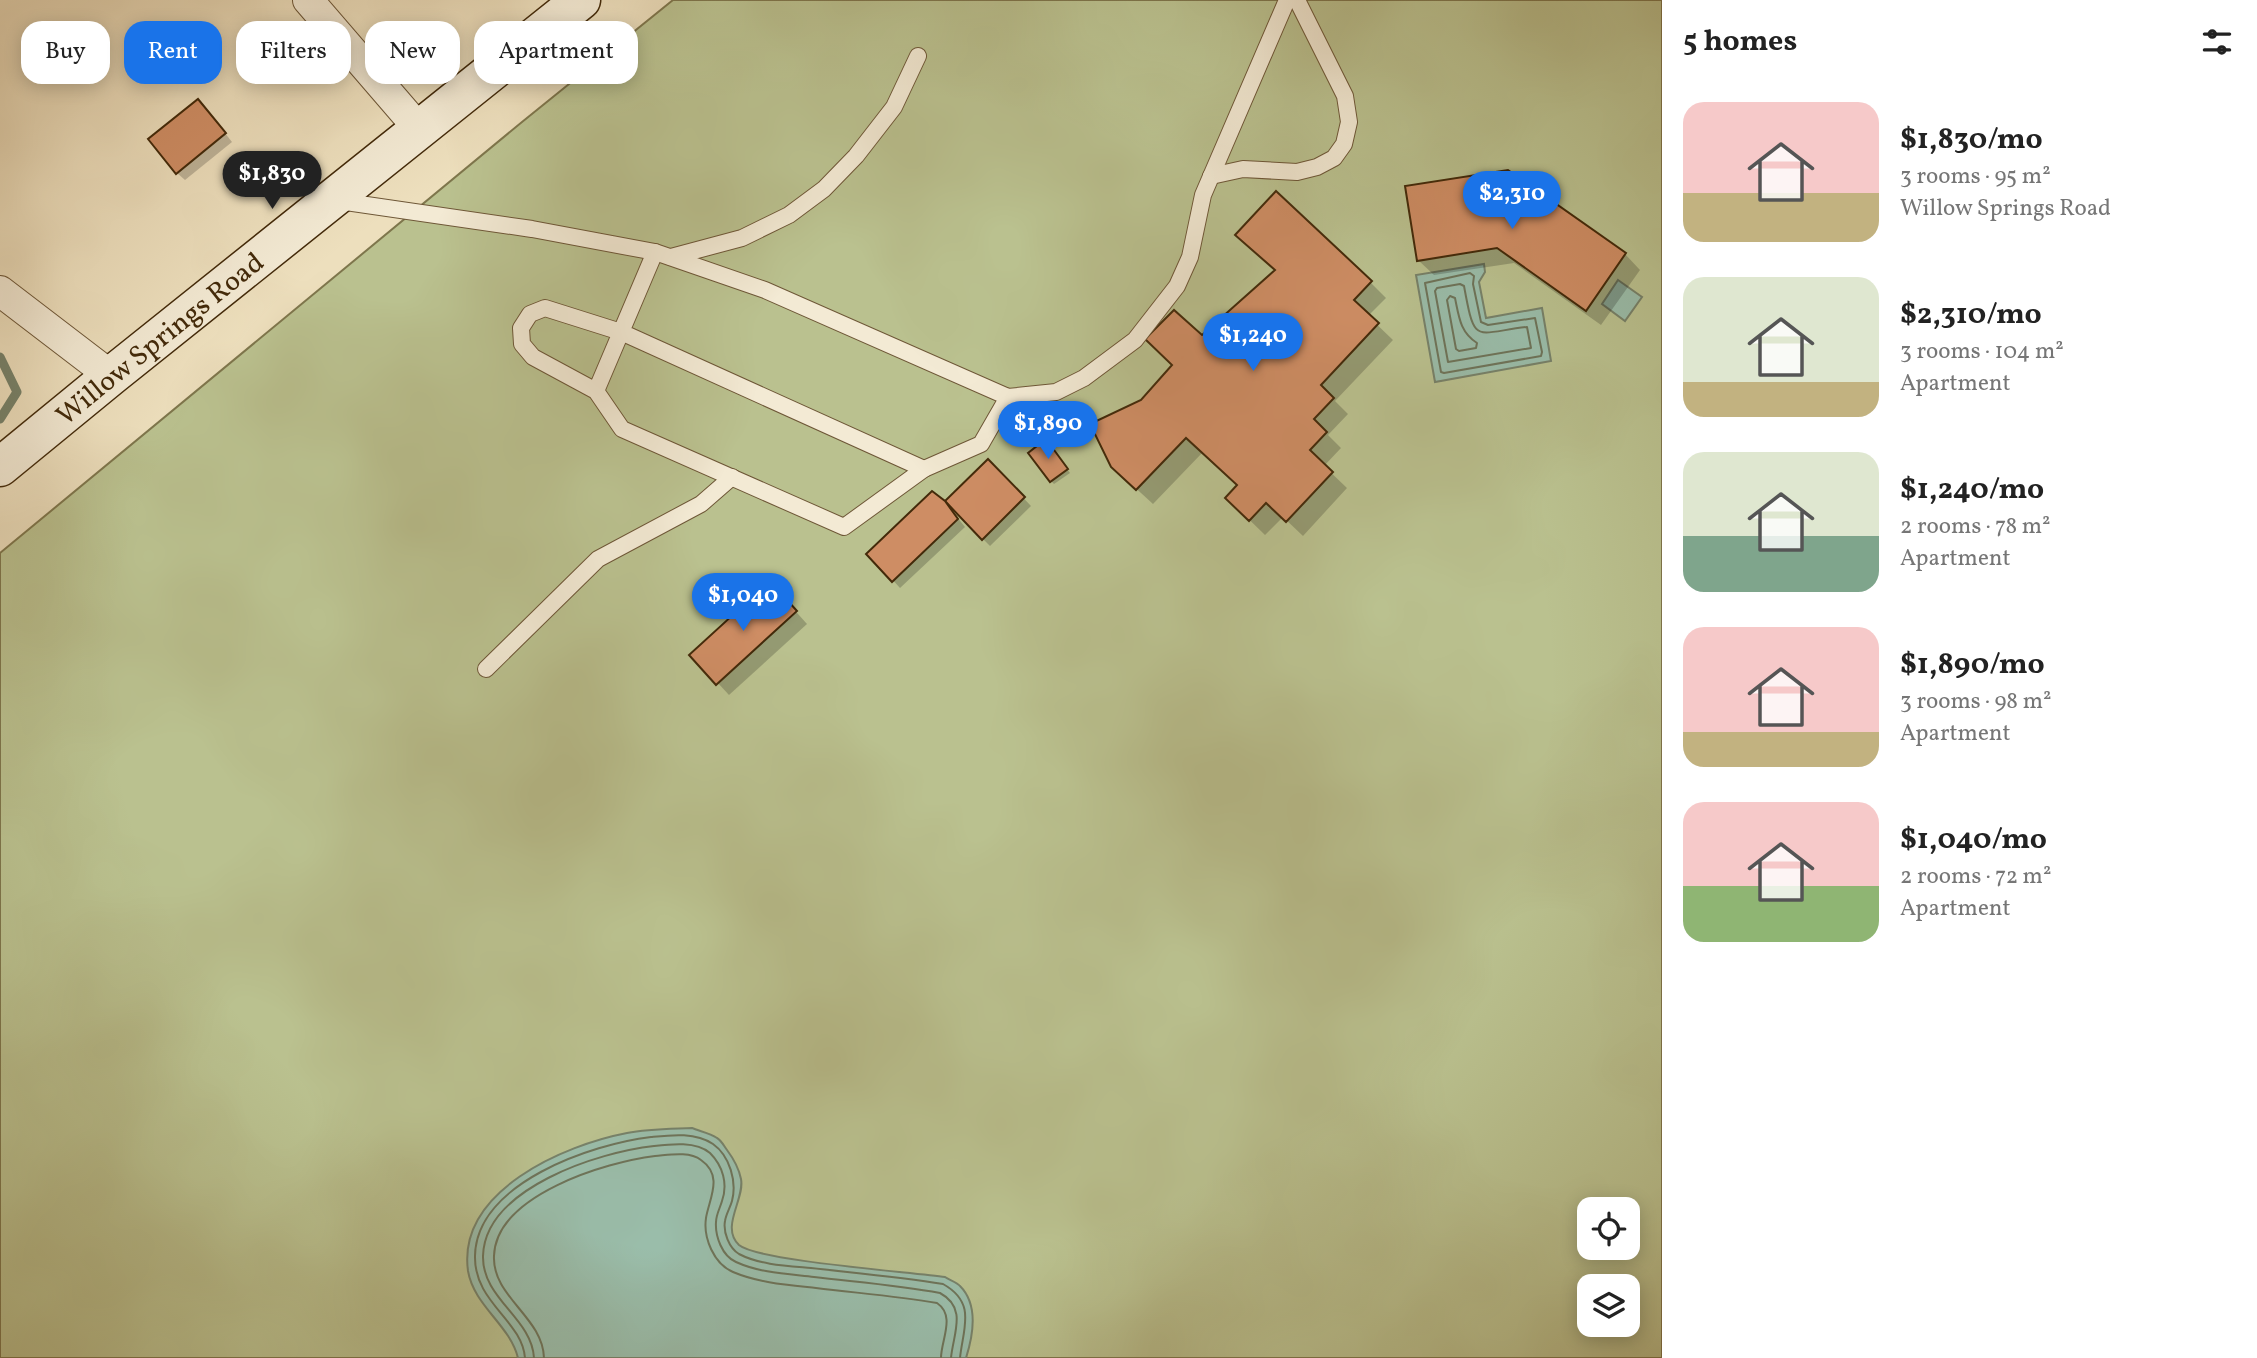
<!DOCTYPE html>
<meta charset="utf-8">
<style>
:root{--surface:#fff;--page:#f6f6f6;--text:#222;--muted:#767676;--accent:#1a73e8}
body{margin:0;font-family:Vollkorn,serif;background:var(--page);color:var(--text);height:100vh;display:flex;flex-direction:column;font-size:26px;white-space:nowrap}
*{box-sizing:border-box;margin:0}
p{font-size:23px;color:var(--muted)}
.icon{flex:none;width:38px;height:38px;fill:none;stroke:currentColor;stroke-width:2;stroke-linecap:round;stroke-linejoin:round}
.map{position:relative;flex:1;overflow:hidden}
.drawer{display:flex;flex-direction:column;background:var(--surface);width:595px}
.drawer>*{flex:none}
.banner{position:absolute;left:21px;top:21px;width:665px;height:63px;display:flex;gap:14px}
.controls{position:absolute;left:1577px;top:1197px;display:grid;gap:14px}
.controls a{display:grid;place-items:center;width:63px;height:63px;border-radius:14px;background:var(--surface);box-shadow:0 4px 18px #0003;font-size:35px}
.price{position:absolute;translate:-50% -60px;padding:0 16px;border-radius:24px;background:var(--accent);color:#fff;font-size:23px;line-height:46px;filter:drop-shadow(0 2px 4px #0008)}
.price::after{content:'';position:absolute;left:50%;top:42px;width:21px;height:16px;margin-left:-10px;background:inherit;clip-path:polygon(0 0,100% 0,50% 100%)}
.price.active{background:#222;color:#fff}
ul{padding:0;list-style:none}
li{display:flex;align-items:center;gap:21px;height:175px;padding:0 21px}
li span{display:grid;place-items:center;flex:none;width:196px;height:140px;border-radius:21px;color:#555}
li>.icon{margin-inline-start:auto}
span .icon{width:84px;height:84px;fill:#fffc;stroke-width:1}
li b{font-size:30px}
h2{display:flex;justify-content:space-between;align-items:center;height:84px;padding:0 21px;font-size:30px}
.tag{padding:0 24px;border-radius:21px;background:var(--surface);box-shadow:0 4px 18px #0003;font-size:24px;line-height:63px}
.tag.active{background:var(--accent);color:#fff}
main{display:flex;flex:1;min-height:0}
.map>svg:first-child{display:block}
.green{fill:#bac18f;stroke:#7e764c;stroke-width:2;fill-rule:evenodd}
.water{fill:#9abdaa;stroke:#77826a;stroke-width:2}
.shadow{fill:#0003}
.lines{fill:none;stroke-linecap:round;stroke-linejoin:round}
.shore{stroke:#6e745a;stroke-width:2}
.stream{stroke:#77826a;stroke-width:9}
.building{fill:#ce8d64;stroke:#432a0a;stroke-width:2}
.lane-casing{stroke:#6e5737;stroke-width:18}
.street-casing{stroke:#6e5737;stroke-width:32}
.secondary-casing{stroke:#432a0a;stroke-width:41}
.lane{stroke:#f3ead4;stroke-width:16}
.street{stroke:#f3ead4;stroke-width:30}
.secondary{stroke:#f3ead4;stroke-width:38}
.labels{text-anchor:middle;stroke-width:7;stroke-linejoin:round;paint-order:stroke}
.street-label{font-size:28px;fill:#432a0a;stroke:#f3ead4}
</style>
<main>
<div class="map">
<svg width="1662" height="1358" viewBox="0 0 1662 1358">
<rect width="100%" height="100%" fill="#eddfbd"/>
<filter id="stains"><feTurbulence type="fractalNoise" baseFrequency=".00286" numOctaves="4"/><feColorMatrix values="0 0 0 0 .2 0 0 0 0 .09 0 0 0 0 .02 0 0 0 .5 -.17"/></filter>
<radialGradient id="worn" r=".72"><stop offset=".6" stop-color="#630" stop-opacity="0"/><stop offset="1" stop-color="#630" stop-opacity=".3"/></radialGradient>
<path class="green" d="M673,0H1662V1358H0V553L522,122ZM1589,1209H1628V1248H1589ZM1589,1286H1628V1325H1589Z"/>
<g class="water">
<path d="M1484,264L1485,272L1479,282L1486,318L1542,308L1551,361L1435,382L1416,275Z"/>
<path d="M1618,280L1642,297L1625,321L1602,304Z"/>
<path d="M692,1128C699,1131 710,1133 717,1138C721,1140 724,1146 727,1150C733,1158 739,1169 741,1179C745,1199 720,1227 739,1245C758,1261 911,1272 945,1277C949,1280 957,1282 960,1286C979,1305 973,1336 966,1358H518C510,1325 474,1306 468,1271C457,1191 564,1145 627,1133C648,1129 670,1129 692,1128Z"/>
</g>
<g class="shadow">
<path d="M206,109L232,142L185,180L177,173Z"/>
<path d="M1508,172L1625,254L1640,270L1601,325L1514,263L1434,275L1418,260Z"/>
<path d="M1370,282L1386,298L1368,316L1393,340L1335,401L1348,414L1328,435L1341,448L1324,466L1347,488L1303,536L1283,517L1265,535L1227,498L1239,486L1203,452L1153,504L1129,482L1142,402L1202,338Z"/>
<path d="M1049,445L1070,473L1054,484L1051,481Z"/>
<path d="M988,461L1031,506L990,546L955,511L953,512L965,527L900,588L869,554L945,503Z"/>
<path d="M781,595L807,624L729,695L692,655Z"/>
</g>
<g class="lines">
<g class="shore">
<path d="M1470,273L1474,276L1473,284L1481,322L1488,325L1535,318L1542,352L1541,356L1444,373L1441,372L1425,283Z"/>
<path d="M1460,284L1464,286C1475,346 1474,333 1527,327L1531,348L1448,362L1435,291L1437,288Z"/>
<path d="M1450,296L1455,298C1459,317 1460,332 1477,343L1476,348L1459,351L1456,349L1447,300Z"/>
<path d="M525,1358C522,1320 474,1303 475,1256C476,1183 592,1144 651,1137C671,1135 695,1132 713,1144C730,1156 737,1182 732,1201C730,1208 726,1214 725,1221C723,1232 729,1248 739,1254C760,1265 788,1266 811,1268C855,1273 900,1277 943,1284C977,1303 963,1328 960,1358"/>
<path d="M534,1358C532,1318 482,1299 483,1256C485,1188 599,1152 654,1146C671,1144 696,1141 710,1153C723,1166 728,1184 722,1201C720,1208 716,1215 716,1222C715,1236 722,1256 736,1262C760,1273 788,1274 814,1277C856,1282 898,1285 940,1293C968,1308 953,1334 951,1358"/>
<path d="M544,1358C543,1317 492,1297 494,1256C496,1195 606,1162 655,1156C669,1155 689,1151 701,1160C724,1176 709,1199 706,1218C703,1238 714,1264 733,1272C759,1283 788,1285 816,1288C856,1293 897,1296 937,1303C956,1316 941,1340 941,1358"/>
</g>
<path class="stream" d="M0,357L17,392L0,419"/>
</g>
<g class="building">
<path d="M198,99L226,133L176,174L148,139Z"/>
<path d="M1508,170L1626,253L1586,311L1497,248L1417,261L1405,186Z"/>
<path d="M1276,191L1372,281L1354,300L1379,323L1321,385L1334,398L1314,419L1327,432L1310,450L1333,472L1286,522L1266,503L1249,521L1225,498L1237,485L1186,438L1136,490L1111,467L1090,424L1141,400L1172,365L1145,339L1174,310L1202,335L1275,270L1235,235Z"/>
<path d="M1046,439L1068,469L1050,482L1028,453Z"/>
<path d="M988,459L1025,497L982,540L945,501Z"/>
<path d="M932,491L945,501L958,519L892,582L866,554Z"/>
<path d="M770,581L797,611L716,685L689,655Z"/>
</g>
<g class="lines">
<defs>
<g id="lane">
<path d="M1211,176L1243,169L1297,172L1317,167L1334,158L1344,144L1349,122L1345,96L1297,0"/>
<path d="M339,201L532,229L655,252L765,290L1008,397L1056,392L1084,378L1135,340L1177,286L1190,257L1203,195L1287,0"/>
<path d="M671,257L742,238L789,215L824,189L856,156L894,107L918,56"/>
<path d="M596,391L533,357L522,344L521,328L530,314L545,308L621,332L924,469L844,527L622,429L596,391L655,252"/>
<path d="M924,469L981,444L1008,397"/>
<path d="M486,669L598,559L701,504L732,477"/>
</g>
<g id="street">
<path d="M308,0L420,130"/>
<path d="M0,291L111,376"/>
</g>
<g id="secondary">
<path id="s1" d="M0,467L111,376L581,0"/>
</g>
</defs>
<use href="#lane" class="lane-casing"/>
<use href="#street" class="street-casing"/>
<use href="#secondary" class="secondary-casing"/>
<use href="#lane" class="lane"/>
<use href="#street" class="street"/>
<use href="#secondary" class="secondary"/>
</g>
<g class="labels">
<g class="street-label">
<text dy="10" stroke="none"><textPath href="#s1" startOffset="205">Willow Springs Road</textPath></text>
</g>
</g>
<rect width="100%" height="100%" filter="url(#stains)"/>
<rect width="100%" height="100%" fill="url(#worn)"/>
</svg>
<div class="controls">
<a><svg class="icon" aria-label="locate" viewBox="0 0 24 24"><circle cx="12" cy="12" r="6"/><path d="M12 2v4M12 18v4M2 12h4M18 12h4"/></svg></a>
<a><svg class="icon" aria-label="layers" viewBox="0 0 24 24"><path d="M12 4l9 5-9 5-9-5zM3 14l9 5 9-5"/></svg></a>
</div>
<b class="price active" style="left:272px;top:211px">$1,830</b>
<b class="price" style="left:1512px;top:231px">$2,310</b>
<b class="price" style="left:1253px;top:373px">$1,240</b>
<b class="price" style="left:1048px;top:461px">$1,890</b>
<b class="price" style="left:743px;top:633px">$1,040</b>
<div class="banner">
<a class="tag">Buy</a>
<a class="tag active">Rent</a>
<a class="tag">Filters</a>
<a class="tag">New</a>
<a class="tag">Apartment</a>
</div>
</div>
<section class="drawer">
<h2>5 homes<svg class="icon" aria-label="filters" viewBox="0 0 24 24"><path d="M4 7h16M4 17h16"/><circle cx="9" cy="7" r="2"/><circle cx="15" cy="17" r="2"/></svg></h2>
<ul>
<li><span style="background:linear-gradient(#f6c9c9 65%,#c2b280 0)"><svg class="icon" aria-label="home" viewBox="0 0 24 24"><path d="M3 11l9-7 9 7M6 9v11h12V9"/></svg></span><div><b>$1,830/mo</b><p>3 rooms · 95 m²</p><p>Willow Springs Road</p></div></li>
<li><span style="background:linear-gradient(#dfe7d0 75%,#c2b280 0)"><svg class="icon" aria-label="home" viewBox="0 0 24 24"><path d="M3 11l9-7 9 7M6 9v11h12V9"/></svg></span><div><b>$2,310/mo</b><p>3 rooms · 104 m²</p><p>Apartment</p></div></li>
<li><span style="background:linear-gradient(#dfe7d0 60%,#7fa58c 0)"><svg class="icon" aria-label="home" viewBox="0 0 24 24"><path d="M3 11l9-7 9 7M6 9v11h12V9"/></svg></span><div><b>$1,240/mo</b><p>2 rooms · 78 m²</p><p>Apartment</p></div></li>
<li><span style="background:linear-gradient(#f6c9c9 75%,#c2b280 0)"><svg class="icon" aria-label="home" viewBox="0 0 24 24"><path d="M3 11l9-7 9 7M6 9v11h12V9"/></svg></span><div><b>$1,890/mo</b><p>3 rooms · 98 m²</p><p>Apartment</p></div></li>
<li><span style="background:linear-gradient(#f6c9c9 60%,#8fb573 0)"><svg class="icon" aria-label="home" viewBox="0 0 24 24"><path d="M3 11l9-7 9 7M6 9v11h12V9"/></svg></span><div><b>$1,040/mo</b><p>2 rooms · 72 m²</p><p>Apartment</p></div></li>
</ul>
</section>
</main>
